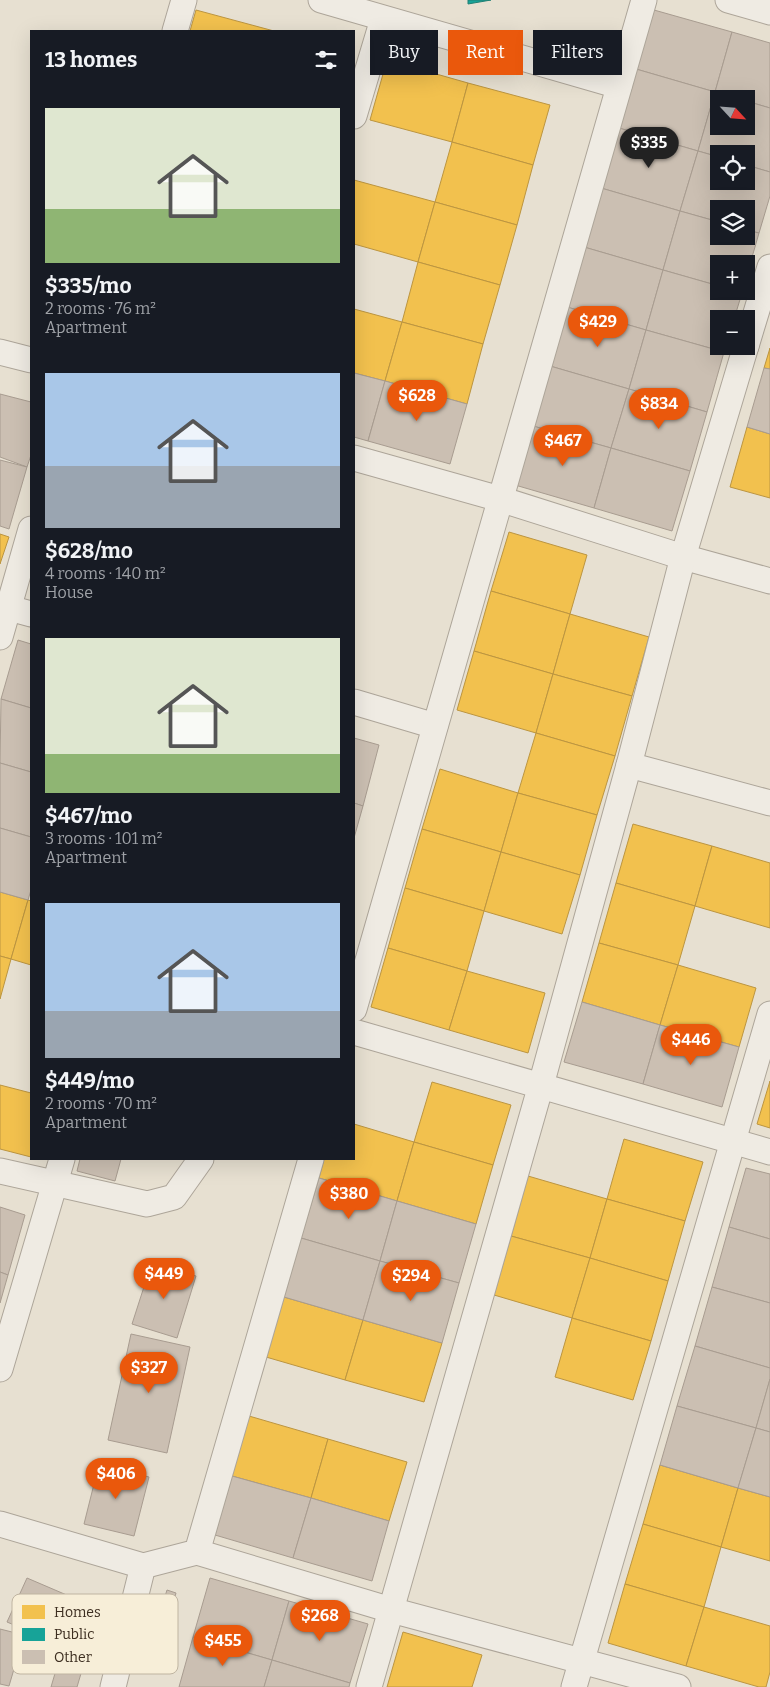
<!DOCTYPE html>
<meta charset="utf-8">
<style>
:root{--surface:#171b24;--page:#20242c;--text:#f1f3f6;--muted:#9ea1a6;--accent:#ea580c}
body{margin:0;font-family:Bitter,serif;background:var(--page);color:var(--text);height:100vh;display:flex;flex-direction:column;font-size:19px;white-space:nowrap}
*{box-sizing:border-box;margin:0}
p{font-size:16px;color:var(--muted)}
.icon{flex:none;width:28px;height:28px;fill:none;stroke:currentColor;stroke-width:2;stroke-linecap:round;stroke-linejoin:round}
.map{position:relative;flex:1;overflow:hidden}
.sheet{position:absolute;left:30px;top:30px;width:325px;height:1130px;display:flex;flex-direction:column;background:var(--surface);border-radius:0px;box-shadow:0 5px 20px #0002}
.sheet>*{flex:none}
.top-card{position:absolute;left:370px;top:30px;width:325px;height:45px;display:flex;gap:10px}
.needle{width:32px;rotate:116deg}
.tools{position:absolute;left:710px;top:90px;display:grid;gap:10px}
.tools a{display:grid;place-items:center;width:45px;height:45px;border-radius:0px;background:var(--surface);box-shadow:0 5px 20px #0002;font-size:25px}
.price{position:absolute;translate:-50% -42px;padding:0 11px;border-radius:18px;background:var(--accent);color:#fff;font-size:16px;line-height:32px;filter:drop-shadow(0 1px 2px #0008)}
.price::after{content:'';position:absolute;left:50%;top:30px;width:15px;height:11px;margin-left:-8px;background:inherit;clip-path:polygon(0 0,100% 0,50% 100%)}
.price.selected{background:#222;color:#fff}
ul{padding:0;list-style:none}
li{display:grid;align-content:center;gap:10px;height:265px;padding:0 15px}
li span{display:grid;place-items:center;height:155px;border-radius:0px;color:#555}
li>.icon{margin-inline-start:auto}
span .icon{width:90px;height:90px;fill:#fffc;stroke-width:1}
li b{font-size:21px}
h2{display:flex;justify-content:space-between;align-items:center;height:60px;padding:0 15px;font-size:21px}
.tag{padding:0 18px;border-radius:0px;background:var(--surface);box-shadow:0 5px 20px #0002;font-size:18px;line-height:45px}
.tag.selected{background:var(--accent);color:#fff}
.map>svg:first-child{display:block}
.homes{fill:#f2c14e;stroke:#bc9540}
.public{fill:#17a398;stroke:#228074}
.building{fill:#cbbfb2;stroke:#a89c90}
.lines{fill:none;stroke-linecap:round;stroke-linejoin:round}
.minor-casing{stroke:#ada599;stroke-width:27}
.minor{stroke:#efebe3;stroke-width:25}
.key{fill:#f7eed8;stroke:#bfb4a1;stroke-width:1}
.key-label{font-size:14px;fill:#3d2e20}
</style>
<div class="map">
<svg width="770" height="1687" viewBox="0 0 770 1687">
<rect width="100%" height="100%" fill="#e7e0d1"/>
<g class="homes">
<path d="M196,10L274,31H190Z"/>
<path d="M387,60L468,83L452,142L370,120Z"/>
<path d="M468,83L550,105L533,165L452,142Z"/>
<path d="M452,142L533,165L517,225L435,202Z"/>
<path d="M354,180L435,202L418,262L354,244Z"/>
<path d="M435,202L517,225L500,285L418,262Z"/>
<path d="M418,262L500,285L483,344L402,322Z"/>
<path d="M354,309L402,322L385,381L354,373Z"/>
<path d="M402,322L483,344L467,404L385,381Z"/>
<path d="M770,348V369L764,368Z"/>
<path d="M747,427L770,434V498L730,487Z"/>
<path d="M509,532L587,555L570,614L491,591Z"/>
<path d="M0,534L9,537L0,564Z"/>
<path d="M491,591L570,614L553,674L474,651Z"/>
<path d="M570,614L649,637L632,696L553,674Z"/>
<path d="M474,651L553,674L536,733L457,710Z"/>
<path d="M553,674L632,696L615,756L536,733Z"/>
<path d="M536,733L615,756L597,815L518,793Z"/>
<path d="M440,769L518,793L501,852L422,829Z"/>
<path d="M518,793L597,815L580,875L501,852Z"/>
<path d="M633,824L712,846L695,906L616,883Z"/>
<path d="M422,829L501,852L484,911L405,888Z"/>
<path d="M712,846L770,863V928L695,906Z"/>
<path d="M501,852L580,875L562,934L484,911Z"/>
<path d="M616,883L695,906L678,965L599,943Z"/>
<path d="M405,888L484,911L467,971L388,948Z"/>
<path d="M0,892L28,900L11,959L0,956Z"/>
<path d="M28,900L31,901V965L11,959Z"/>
<path d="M599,943L678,965L660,1025L582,1002Z"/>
<path d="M388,948L467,971L449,1030L371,1007Z"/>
<path d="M0,956L11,959L0,999Z"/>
<path d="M678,965L756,988L739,1047L660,1025Z"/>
<path d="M467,971L545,993L528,1053L449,1030Z"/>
<path d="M770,1081V1128L757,1124Z"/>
<path d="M432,1082L511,1105L493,1165L414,1142Z"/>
<path d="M0,1085L31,1093V1157L0,1149Z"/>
<path d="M354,1124L414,1142L397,1201L319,1178L324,1159H354Z"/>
<path d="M624,1139L703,1162L685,1221L607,1199Z"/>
<path d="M414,1142L493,1165L476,1224L397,1201Z"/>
<path d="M528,1176L607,1199L590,1258L511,1236Z"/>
<path d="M607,1199L685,1221L668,1281L590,1258Z"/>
<path d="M511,1236L590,1258L572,1318L494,1295Z"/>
<path d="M590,1258L668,1281L651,1341L572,1318Z"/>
<path d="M284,1297L363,1320L345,1380L266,1357Z"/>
<path d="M572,1318L651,1341L633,1400L555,1377Z"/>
<path d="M363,1320L442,1343L424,1402L345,1380Z"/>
<path d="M249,1416L328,1439L311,1498L232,1476Z"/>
<path d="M328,1439L407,1462L389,1521L311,1498Z"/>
<path d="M660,1465L738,1488L721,1547L643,1524Z"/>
<path d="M738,1488L770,1497V1561L721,1547Z"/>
<path d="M643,1524L721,1547L704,1607L625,1584Z"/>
<path d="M625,1584L704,1607L686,1666L608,1643Z"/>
<path d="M704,1607L770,1626V1672L766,1687H759L686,1666Z"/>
<path d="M403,1632L482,1655L472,1687H387Z"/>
</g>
<path class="public" d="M468,0H491L468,4Z"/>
<g class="building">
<path d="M654,10L732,32L715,92L636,69Z"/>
<path d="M732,32L770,43V108L746,101V99L715,92Z"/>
<path d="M636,69L715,92L698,151L619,128Z"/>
<path d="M715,92L739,99H719V126H746V101L770,108V172L746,165V154H719V157L698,151Z"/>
<path d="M619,128L698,151L680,211L601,188Z"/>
<path d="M698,151L719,157V181H746V165L770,172V196L759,233L746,230V209H719V222L680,211Z"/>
<path d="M601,188L680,211L663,270L584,247Z"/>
<path d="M680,211L719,222V236H746V230L759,233L746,278V264H719V286L663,270Z"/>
<path d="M584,247L663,270L646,330L567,307Z"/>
<path d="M663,270L719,286V291L742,293L734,319H719V346H726L724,352L646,330Z"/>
<path d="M567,307L646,330L629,389L550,366Z"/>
<path d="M646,330L724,352L707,412L629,389Z"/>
<path d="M550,366L629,389L611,448L533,426Z"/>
<path d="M764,368L770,369V434L747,427Z"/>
<path d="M354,373L385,381L368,441L354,437Z"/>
<path d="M385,381L467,404L450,464L368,441Z"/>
<path d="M629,389L707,412L690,471L611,448Z"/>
<path d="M0,394L31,402V455L27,467L0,457Z"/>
<path d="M533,426L611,448L594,508L515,485Z"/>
<path d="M611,448L690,471L672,531L594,508Z"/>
<path d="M0,460L27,467L9,529L0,526Z"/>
<path d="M18,640L31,644V708L1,699Z"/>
<path d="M1,699L31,708V772L0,763Z"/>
<path d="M354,738L379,745L363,806L354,803Z"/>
<path d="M0,763L31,772V837L0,828Z"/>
<path d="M354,803L363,806L354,838Z"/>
<path d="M0,828L31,837V890L28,900L0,892Z"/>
<path d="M582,1002L660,1025L643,1084L564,1062Z"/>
<path d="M660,1025L739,1047L722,1107L643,1084Z"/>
<path d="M80,1159H121L115,1181L77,1171Z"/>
<path d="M746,1168L770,1174V1239L729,1227Z"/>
<path d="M319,1178L397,1201L380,1261L301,1238Z"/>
<path d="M397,1201L476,1224L459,1283L380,1261Z"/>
<path d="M0,1207L25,1215L8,1275L0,1272Z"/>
<path d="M729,1227L770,1239V1303L712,1287Z"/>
<path d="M301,1238L380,1261L363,1320L284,1297Z"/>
<path d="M380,1261L459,1283L442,1343L363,1320Z"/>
<path d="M152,1262L196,1276L177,1338L132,1324Z"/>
<path d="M0,1272L8,1275L0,1303Z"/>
<path d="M712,1287L770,1303V1368L695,1346Z"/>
<path d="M131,1334L190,1347L167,1453L108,1440Z"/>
<path d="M695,1346L770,1368V1379L756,1428L677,1406Z"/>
<path d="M770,1379V1432L756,1428Z"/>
<path d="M677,1406L756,1428L738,1488L660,1465Z"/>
<path d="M756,1428L770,1432V1497L738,1488Z"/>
<path d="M99,1464L149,1477L134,1536L84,1524Z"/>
<path d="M232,1476L311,1498L293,1558L215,1535Z"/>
<path d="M311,1498L389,1521L372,1581L293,1558Z"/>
<path d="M27,1578L76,1599L57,1643L7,1622Z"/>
<path d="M210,1578L289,1601L272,1660L193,1637Z"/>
<path d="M167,1590L176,1593L163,1638L153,1635Z"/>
<path d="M289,1601L368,1624L350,1683L272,1660Z"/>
<path d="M69,1626L93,1633L77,1687H51Z"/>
<path d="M0,1629L24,1635L9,1686L0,1684Z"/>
<path d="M193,1637L272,1660L264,1687H179Z"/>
<path d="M272,1660L350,1683L349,1687H264Z"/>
</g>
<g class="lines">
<defs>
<g id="minor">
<path d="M321,0L619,86"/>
<path d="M728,0L770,12"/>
<path d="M175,31L184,0"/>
<path d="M354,116L383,19"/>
<path d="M746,346L770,267"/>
<path d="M0,352L31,360"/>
<path d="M354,458L500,499L683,557L770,581"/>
<path d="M9,608L31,614"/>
<path d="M0,637L31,529"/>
<path d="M354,702L435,726"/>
<path d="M629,765L770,803"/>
<path d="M354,1009L644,0"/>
<path d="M354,1032L770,1152"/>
<path d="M0,1171L147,1204L174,1197L201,1159"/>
<path d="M0,1369L62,1159"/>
<path d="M0,1524L143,1566"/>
<path d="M197,1552L391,1610L678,1687"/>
<path d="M113,1687L143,1566L197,1552L311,1159"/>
<path d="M369,1687L541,1085L629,765L683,557L746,346"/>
<path d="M574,1687L770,1014"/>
</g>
</defs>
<use href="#minor" class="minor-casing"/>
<use href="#minor" class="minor"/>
</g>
<rect x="12" y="1594" width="166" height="80" rx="8" class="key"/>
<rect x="22" y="1605" width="23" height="14" fill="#f2c14e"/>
<rect x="22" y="1628" width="23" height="13" fill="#17a398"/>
<rect x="22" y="1650" width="23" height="14" fill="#cbbfb2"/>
<g class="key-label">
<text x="54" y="1617">Homes</text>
<text x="54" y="1639">Public</text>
<text x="54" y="1662">Other</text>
</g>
</svg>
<div class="tools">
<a><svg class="needle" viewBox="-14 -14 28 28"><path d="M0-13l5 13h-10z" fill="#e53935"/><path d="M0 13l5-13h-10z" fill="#9ea1a6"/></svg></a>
<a><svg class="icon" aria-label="locate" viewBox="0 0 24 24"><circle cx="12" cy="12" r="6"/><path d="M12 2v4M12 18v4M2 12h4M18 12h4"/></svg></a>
<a><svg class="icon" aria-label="layers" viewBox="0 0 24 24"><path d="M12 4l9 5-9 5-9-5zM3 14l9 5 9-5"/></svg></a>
<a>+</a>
<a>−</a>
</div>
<b class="price selected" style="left:649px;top:169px">$335</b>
<b class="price" style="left:598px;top:348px">$429</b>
<b class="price" style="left:417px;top:422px">$628</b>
<b class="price" style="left:659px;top:430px">$834</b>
<b class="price" style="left:563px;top:467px">$467</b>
<b class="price" style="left:691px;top:1066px">$446</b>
<b class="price" style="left:349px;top:1220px">$380</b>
<b class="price" style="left:164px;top:1300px">$449</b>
<b class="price" style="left:411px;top:1302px">$294</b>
<b class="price" style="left:149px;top:1394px">$327</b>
<b class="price" style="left:116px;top:1500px">$406</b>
<b class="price" style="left:320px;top:1642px">$268</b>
<b class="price" style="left:223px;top:1667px">$455</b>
<div class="top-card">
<a class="tag">Buy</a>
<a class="tag selected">Rent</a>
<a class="tag">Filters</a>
</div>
<section class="sheet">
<h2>13 homes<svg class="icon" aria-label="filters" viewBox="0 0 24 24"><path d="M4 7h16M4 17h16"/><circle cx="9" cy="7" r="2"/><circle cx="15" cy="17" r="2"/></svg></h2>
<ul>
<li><span style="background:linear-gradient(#dfe7d0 65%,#8fb573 0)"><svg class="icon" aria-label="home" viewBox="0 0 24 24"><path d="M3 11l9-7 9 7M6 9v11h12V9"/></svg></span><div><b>$335/mo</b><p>2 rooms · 76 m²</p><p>Apartment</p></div></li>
<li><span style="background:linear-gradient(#a9c7e8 60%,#9aa5b1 0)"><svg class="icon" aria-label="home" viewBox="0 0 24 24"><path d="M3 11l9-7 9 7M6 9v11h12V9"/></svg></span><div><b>$628/mo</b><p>4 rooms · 140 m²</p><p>House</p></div></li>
<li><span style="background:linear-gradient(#dfe7d0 75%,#8fb573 0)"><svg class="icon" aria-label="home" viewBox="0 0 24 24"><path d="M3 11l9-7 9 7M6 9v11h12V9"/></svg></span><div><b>$467/mo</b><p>3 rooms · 101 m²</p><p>Apartment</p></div></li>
<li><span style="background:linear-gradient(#a9c7e8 70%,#9aa5b1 0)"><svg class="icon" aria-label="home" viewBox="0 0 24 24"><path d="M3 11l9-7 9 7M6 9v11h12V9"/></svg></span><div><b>$449/mo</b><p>2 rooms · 70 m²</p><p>Apartment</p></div></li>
</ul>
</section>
</div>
